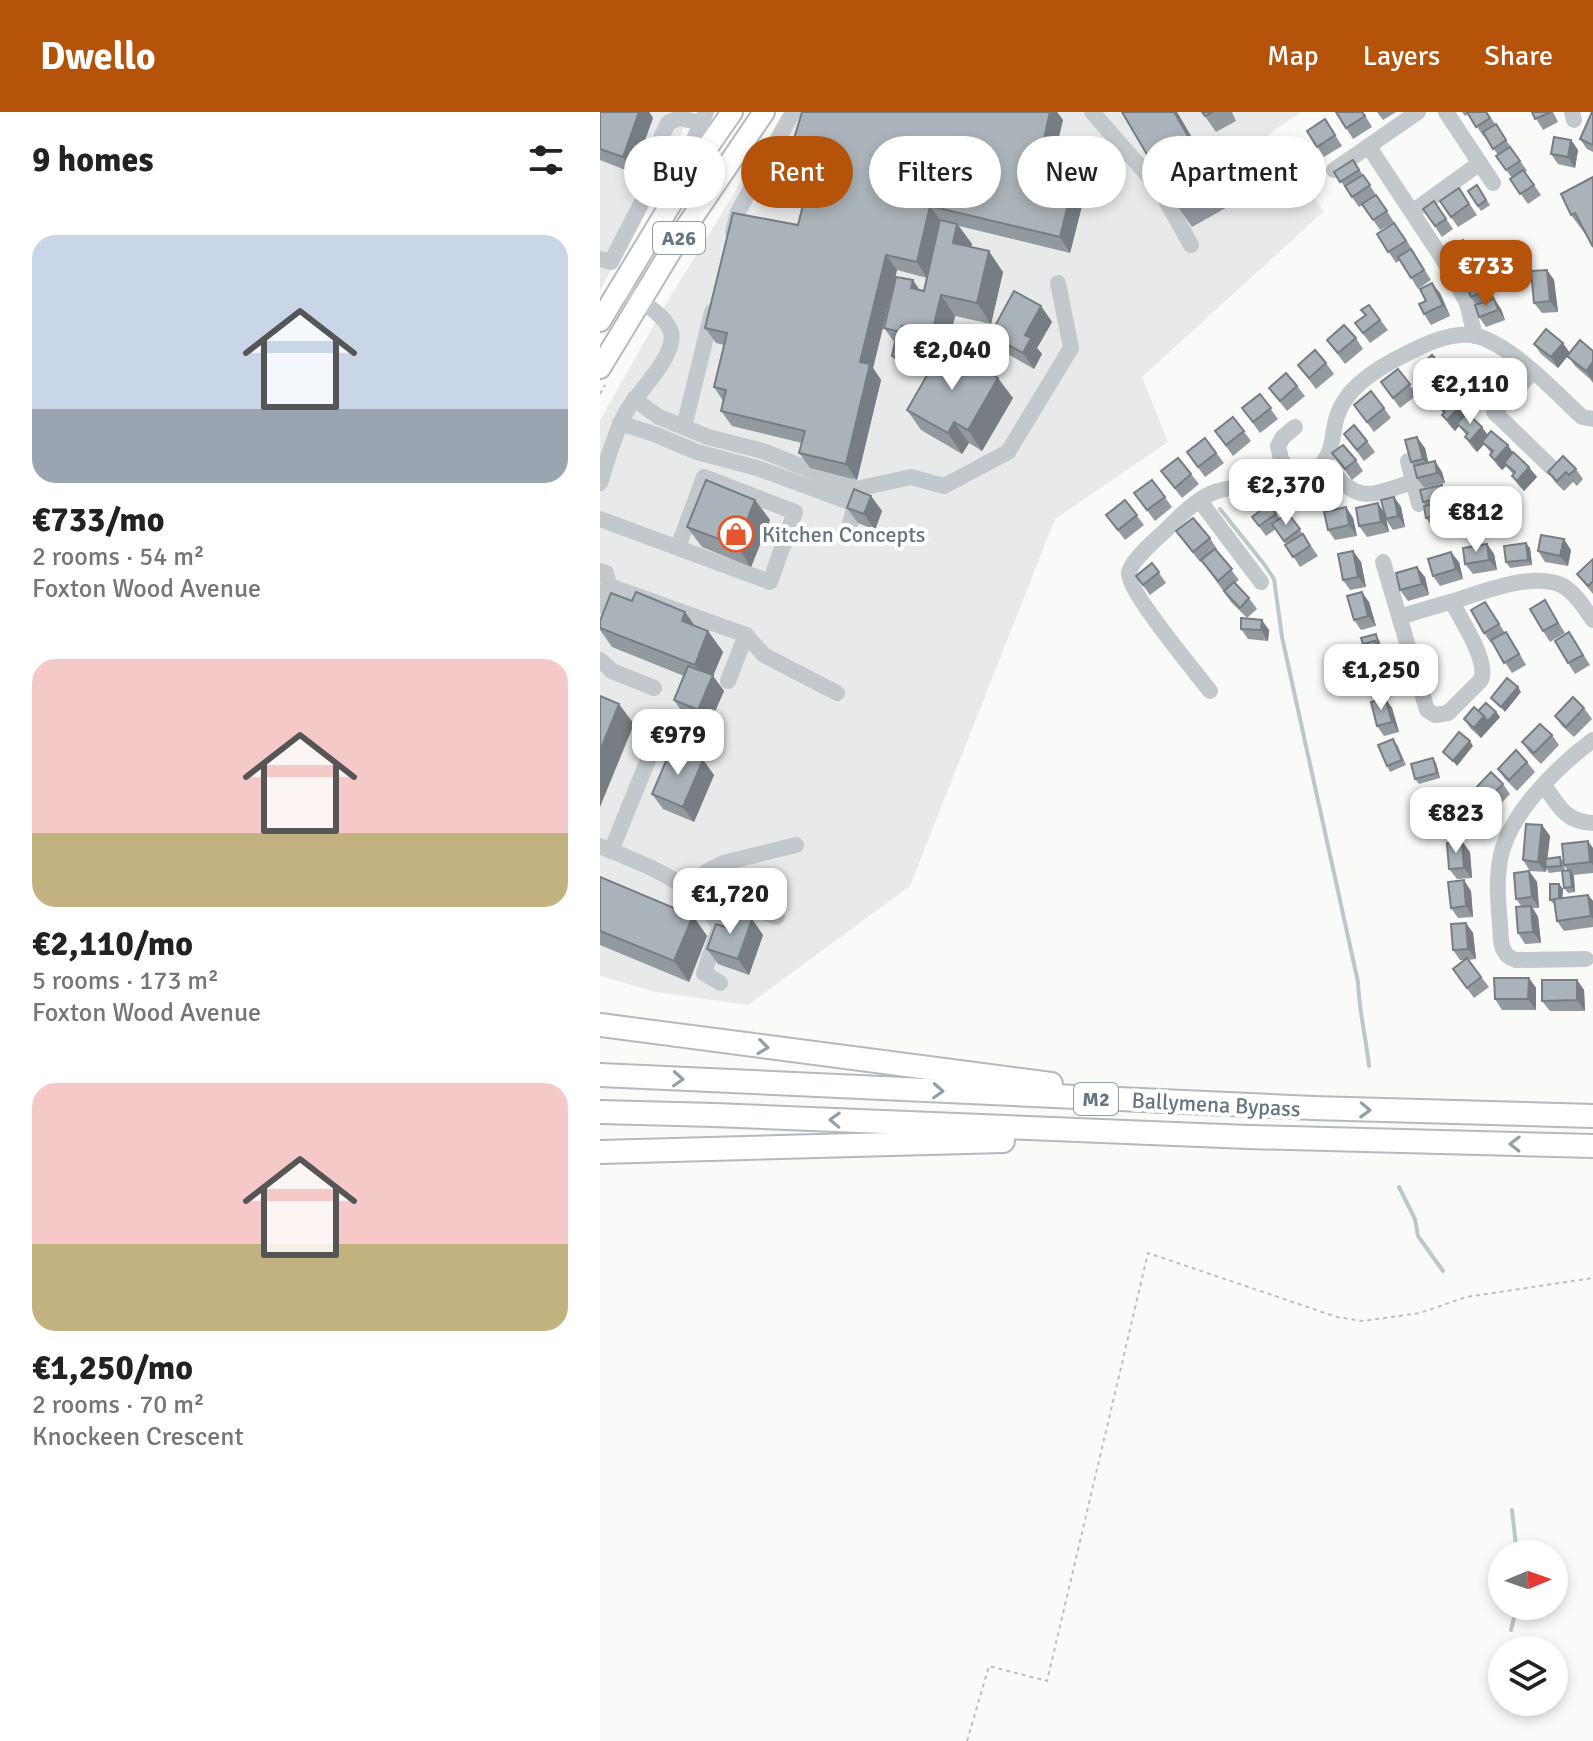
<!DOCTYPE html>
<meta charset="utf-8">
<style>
:root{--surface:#fff;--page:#f6f6f6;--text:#222;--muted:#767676;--accent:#b45309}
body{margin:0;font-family:Signika,sans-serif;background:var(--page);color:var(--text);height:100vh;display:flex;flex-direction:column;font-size:30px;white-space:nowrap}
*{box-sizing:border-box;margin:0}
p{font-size:26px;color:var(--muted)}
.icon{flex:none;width:44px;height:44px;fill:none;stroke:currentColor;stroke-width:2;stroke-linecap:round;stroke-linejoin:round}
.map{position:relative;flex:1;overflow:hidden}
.drawer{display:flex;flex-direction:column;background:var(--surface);width:600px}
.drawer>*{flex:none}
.hud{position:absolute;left:24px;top:24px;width:760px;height:72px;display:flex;gap:16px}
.needle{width:52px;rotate:88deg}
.controls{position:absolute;left:888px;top:1428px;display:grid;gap:16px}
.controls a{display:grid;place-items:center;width:80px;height:80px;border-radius:50%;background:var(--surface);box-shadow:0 4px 12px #0003;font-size:40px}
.price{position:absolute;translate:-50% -68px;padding:0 18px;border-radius:16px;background:#fff;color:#222;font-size:26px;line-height:52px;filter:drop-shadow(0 2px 4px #0008)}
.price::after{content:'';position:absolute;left:50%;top:48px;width:24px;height:18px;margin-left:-12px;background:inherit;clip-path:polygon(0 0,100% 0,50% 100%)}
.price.on{background:var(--accent);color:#fff}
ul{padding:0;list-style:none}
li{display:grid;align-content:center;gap:16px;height:424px;padding:0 32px}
li span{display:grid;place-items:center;height:248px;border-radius:24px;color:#555}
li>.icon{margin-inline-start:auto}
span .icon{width:144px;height:144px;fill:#fffc;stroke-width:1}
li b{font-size:34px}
h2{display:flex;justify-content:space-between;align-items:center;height:96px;padding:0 32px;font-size:34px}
.pill{padding:0 28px;border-radius:36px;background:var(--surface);box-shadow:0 4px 12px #0003;font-size:28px;line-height:72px}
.pill.on{background:var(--accent);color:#fff}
header{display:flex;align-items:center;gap:48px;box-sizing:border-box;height:112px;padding:0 40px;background:var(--accent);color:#fff}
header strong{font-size:38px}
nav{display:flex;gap:44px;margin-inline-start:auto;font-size:28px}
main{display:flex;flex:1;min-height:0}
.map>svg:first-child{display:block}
.built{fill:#e8e9e9}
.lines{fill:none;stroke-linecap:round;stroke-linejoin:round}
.stream{stroke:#bbc7cb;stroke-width:4}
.major-casing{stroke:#b5babe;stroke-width:24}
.highway-casing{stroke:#b4b9bd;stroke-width:26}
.path{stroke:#bbbfc2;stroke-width:2;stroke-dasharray:4 4;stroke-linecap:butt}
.minor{stroke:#c3c8cc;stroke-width:16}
.major{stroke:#fff;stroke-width:20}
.highway{stroke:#fff;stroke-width:22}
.wall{fill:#929a9f}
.shaded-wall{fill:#777d82}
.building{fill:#aab3b9;stroke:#777d82;stroke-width:2}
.oneway{stroke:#939fa8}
.labels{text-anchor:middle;stroke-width:8;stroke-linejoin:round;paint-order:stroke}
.shield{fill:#fff;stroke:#939fa8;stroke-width:2}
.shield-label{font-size:20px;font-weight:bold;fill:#657683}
.poi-label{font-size:22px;fill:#657683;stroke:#fff;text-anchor:start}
.street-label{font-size:22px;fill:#657683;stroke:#fff}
</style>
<header>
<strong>Dwello</strong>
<nav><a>Map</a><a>Layers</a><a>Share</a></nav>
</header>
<main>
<section class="drawer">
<h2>9 homes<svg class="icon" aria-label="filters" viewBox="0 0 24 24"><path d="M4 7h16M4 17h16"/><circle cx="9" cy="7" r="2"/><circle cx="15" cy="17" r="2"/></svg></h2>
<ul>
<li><span style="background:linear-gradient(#c9d6e8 70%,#9aa5b1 0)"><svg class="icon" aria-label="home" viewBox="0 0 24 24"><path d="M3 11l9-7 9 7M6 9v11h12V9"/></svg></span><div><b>€733/mo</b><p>2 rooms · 54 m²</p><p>Foxton Wood Avenue</p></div></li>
<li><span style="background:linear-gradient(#f6c9c9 70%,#c2b280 0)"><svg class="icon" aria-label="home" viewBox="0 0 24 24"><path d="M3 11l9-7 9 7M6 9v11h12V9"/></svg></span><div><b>€2,110/mo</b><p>5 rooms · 173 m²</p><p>Foxton Wood Avenue</p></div></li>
<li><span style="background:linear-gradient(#f6c9c9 65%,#c2b280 0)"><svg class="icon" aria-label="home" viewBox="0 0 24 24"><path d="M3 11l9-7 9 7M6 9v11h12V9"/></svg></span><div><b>€1,250/mo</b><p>2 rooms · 70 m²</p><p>Knockeen Crescent</p></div></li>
</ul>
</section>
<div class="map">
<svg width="993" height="1629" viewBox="0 0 993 1629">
<rect width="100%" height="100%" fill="#fafaf8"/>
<g class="built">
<path d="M0,0H90L64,63L0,178Z"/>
<path d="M184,0H701L668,23L724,99L542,265L568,330L455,407L310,774L148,893L56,880L0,864V308L67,190Z"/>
</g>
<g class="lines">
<g class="stream">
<path d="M620,397L664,452L674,467L682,525L758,870C759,898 766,926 769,954"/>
<path d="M799,1075L815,1107L818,1124L843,1159"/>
<path d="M912,1398L917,1442"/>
<path d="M911,1518L917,1494"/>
</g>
<defs>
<g id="major">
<path d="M0,209L89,62L132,0"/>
<path d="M0,256L80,124L164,0"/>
</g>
<g id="highway">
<path d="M0,913L451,972"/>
<path d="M0,963L713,996L993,1004"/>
<path d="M0,1000L114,1003L648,1025L993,1034"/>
<path d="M0,1040L403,1029"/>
</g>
</defs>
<use href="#major" class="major-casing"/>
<use href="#highway" class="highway-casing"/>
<g class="path">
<path d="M0,282L5,273"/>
<path d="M367,1629L389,1554L447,1569L548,1141L737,1205L763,1209L820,1201L866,1185L993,1166"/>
</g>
<g class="minor">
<path d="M492,0L559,76L591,133"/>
<path d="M846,0L893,71"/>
<path d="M972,0L974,8"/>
<path d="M769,35L848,155L867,191L875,224"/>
<path d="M734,58L818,0"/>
<path d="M74,74L106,0"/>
<path d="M812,100L880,51"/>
<path d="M133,120L138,100L193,0"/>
<path d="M0,147L11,150L43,88L42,66L68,11L79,6L102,11"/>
<path d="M933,260L894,300L952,356"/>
<path d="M34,287L59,305L108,325L163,339L256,377L311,365L344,374L408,340L471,236L458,171"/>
<path d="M20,311L54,322L97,340L157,356L255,392L249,416"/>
<path d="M84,315L112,200"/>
<path d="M695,315L683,325L678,334L681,347L698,371"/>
<path d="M808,349L819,392"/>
<path d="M724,352C761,392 764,385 813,370"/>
<path d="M0,371C8,347 14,322 26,300C38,279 77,244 71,220C66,202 35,186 19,176"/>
<path d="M600,389L661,470"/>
<path d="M0,407L170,470L195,400L104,365L78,435"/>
<path d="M783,450L827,598L835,603L848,601L881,568C889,549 861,508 852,490"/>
<path d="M0,459L6,461L9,473L18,477L146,523L128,569"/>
<path d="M0,494L9,473"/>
<path d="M800,505C818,499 836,494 854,489C883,480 929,461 959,472C974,478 984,496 993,508"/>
<path d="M146,523L164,543L237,581"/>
<path d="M0,548L12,559L54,576"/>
<path d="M610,579C597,562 525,476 529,460C532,448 555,428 565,419C578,406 594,389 612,381C642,368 677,386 706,366C745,339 724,319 745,288C758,268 782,254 802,244C823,233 853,218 877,224C914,235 954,279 982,305L993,307"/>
<path d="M944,673C958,693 965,710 993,711"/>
<path d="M0,734C28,746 67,760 91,780C103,790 111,802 120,814L104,861L120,871"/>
<path d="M11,739L57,626"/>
<path d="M89,778L106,760L123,751L196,733"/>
<path d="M109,800L132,788L177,805"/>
<path d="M986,847L916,848C899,843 901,827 900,812C898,790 896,765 901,743C911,700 958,654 993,628"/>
</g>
<use href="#major" class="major"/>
<use href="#highway" class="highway"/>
</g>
<g class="wall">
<path d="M0,0H49L53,6L33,61L0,48Z"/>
<path d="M202,0H457L463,8L451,57L475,63L486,78L470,141L359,114L372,132L371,135L403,160L391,212L355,204L348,236L353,240L373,228L380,238L382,249L379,254L413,286L382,339L369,331L362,342L321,318L307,298L340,240L317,235L315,240L308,239L305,252L296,249L292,244L295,231L284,216L320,178L324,179L327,166L297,158L273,256L281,268L257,368L210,356L199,341L202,331L132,314L121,299L123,289L114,275L124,233L116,231L105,216L198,113L210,67L198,65L187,50Z"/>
<path d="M522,0H577L631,93L592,115L578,95Z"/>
<path d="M602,0H632L636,9L616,20Z"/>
<path d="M763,0L772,15L753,27L746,16Z"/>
<path d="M777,0H796L783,8Z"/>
<path d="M862,0H887L927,59L925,60L941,83L928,92L910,67L912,66L896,44L898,43L885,24L884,25L868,2L865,4Z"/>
<path d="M932,0H953L958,10L943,18Z"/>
<path d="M993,0V40L987,37L980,27Z"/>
<path d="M732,18L742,34L724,45L707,19Z"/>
<path d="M971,28L978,38L975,56L958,52L951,42Z"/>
<path d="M753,48L794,110L780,118L763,93L759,95L734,60Z"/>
<path d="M993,65L987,123H986L971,103Z"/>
<path d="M877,73L890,93L881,99L868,79Z"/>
<path d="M859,76L877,103L858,115L840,89Z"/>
<path d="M834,89L853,117L842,125L823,97Z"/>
<path d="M802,121L831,168L818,177L800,148L796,151L777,122Z"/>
<path d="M871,138L879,156L862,165L855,154Z"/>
<path d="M947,158L954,168L958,200L942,201L934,191Z"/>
<path d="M887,169L895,188L901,197L905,208L886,215L879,205L876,193L871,185Z"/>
<path d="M840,181L850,204L831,213L824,202Z"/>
<path d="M769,193L788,218L770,231L755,211L765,203Z"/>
<path d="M441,194L452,210L437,236L442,242L434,257L401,238L390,223Z"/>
<path d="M756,226L763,237L745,252L727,228Z"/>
<path d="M934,232L970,241L993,239V271L990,267L975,254L968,244L958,256L941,242Z"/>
<path d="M726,251L734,262L716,277L698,253Z"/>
<path d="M841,253L848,264L832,277L816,257Z"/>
<path d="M798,257L817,283L800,296L781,270Z"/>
<path d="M697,274L705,284L687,299L669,276Z"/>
<path d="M660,282L678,307L660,321L642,296Z"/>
<path d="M835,290L860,294L866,302L888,323L913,341L937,365L924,379L919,374L912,364L913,362L906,354L902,358L897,353L890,343L891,341L884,332L877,340L872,335L865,325L866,323L859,314L855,319L850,314L842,303L844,302Z"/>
<path d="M754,293L784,296L791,306L774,320Z"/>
<path d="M633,305L651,329L633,344L615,319Z"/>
<path d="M744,322L767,329L775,340L764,349Z"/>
<path d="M605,326L624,351L605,365L587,340Z"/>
<path d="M825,336L828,351L842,360L845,371L824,376L817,366L814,354L811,350Z"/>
<path d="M732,341L756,348L763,359L752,368Z"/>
<path d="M976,357L983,367L977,374L973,370L964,379L955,370L948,360Z"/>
<path d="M561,359L591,362L599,372L582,386Z"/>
<path d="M552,368L572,395L555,409L534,381Z"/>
<path d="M849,383L852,395L850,396L853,400L855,412L833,416L826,406V394L823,390Z"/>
<path d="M271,384L282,399L275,418L258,411L247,396Z"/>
<path d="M794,385L801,395L805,415L793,418L786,408L789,420L767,425L759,414L784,401Z"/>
<path d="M155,388L170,408L151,455L102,435L87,415Z"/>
<path d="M525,388L544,413L525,428L506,403Z"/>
<path d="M669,392L680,407L688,401L718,444L700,455L676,417L666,424L652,405Z"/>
<path d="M746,395L753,406L757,424L735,428L728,418Z"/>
<path d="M576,419L610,426L617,437L616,438L639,468L635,471L649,486L657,497L647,506L631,490L602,449L600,450Z"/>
<path d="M887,432L894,442L897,458L873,462L865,452Z"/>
<path d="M930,436L932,453L910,456L906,450Z"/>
<path d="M971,438L968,454L945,450L938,439Z"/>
<path d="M753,439L761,450L766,475L750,478L743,468Z"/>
<path d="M993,447V482L977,462Z"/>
<path d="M859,450L863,467L840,474L833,464Z"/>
<path d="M552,451L566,471L550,483L536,464Z"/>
<path d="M825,465L829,483L808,489L800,478Z"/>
<path d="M945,488L965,521L950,530L943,519Z"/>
<path d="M32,489L85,500L95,514L108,519L123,540L113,564L124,579L109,613L85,604L74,588L84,564L12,535L0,518V509Z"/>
<path d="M769,490L776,514L761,518L754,508Z"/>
<path d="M885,490L905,521L906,520L913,530L926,553L912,561L892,530L891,531L884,521Z"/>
<path d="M641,517L669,518L668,529L648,527Z"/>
<path d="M969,520L990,553L975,562L968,551Z"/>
<path d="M779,527L786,551L780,553L786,560L792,584L785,586L792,596L799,620L784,624L777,614V588L770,578L769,552L764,545Z"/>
<path d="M984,596L992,607L974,625L962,614L955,604Z"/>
<path d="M878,599L896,600L900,605L881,626L871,617L864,607Z"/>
<path d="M952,623L959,633L941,652L930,641L922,630Z"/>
<path d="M797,632L806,653L790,660L787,654Z"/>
<path d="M833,646L836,651L840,666L819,672L815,667Z"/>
<path d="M103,648L114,663L94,710L63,697L52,682Z"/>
<path d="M927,650L935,660L917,679L905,667L898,657Z"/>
<path d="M903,672L910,682L892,701L880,689L873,679Z"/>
<path d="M868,687L887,712L866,727L848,701Z"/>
<path d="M942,713L950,724L947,747L960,745L964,750L965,759L949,761L946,756V760L930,759L923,748Z"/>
<path d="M993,736V761L973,763L975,780L968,781L964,776L968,759L964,753Z"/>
<path d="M870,740L872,766L857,767L849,757Z"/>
<path d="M929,759L937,770L939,796H933L938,805L941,831L925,832L918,821L922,795L916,787Z"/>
<path d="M0,765L93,804L107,824L89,870L0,833Z"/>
<path d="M959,772L963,777L962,786L988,783L993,789V815L964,819L957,809L955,793L950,788Z"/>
<path d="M871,779L873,805L858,806L851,796Z"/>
<path d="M152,807L163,823L149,863L118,852L107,837L128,816Z"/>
<path d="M866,811L873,821L876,847L868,848L889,875L874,886L853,857L865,848H860L853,838Z"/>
<path d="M929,866L936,876V898H902L895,887Z"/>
<path d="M977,868L984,878L985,899H950L942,889Z"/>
</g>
<g class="shaded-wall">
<path d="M39,0H49L53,6L33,61L23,45Z"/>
<path d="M450,0H457L463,8L448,69L438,53Z"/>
<path d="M574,0H577L631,93L616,72Z"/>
<path d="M971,28L978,38L975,56L968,45Z"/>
<path d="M475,63L486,78L470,141L460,125Z"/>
<path d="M330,94L341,109L327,166L317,150Z"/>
<path d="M357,112L372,132L367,151L353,131Z"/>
<path d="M863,128L871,138L879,156L872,145Z"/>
<path d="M389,139L403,160L391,212L377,191Z"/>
<path d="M286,143L297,158L273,256L281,268L257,368L246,352L260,250Z"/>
<path d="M880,158L887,169L895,188L901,197L905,208L898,198L894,187L888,178Z"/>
<path d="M947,158L954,168L958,200L950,189Z"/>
<path d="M313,168L327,189L311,176Z"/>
<path d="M832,171L840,181L850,204L843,193Z"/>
<path d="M341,183L355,204L346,242L332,221Z"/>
<path d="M441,194L452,210L437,236L442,242L434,257L423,241L425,223Z"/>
<path d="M302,214L317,235L315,240L301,220Z"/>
<path d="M373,228L380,238L382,249L378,256L371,245Z"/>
<path d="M963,231L970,241L958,256L951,245Z"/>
<path d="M304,233L308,239L305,252L301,246Z"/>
<path d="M993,250V269L986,259Z"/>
<path d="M398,266L413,286L382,339L368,318Z"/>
<path d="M860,294L867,304L855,319L847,308Z"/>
<path d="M354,310L369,331L362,342L348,321Z"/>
<path d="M882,315L890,326L877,340L870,329Z"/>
<path d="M817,325L825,336L830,357L823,347Z"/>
<path d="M908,333L915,344L904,351L906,354L902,358L895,348Z"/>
<path d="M835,349L842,360L845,371L837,361Z"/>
<path d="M929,355L937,365L924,379L917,369Z"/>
<path d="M842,373L849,383L852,395L844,385Z"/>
<path d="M271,384L282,399L275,418L264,402Z"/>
<path d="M794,385L801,395L805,415L798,404Z"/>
<path d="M155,388L170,408L151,455L137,434Z"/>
<path d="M846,390L853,400L855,412L848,401Z"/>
<path d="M778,391L785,402L789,420L781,410Z"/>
<path d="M746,395L753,406L757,424L749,413Z"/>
<path d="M964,427L971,438L968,454L960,444Z"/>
<path d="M926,431L930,436L932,453L928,448Z"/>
<path d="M887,432L894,442L897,458L889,448Z"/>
<path d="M753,439L761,450L766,475L758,465Z"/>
<path d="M851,440L859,450L863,467L856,457Z"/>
<path d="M817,455L825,465L829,483L822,472Z"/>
<path d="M762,480L769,490L776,514L768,504Z"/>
<path d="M85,500L99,520L82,509Z"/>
<path d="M662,508L669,518L668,529L661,518Z"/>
<path d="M108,519L123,540L113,564L124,579L109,613L98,598L109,573L95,553Z"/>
<path d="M775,529L783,539L786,551L779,541Z"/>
<path d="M778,550L786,560L792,584L785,574Z"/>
<path d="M918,575L921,580L905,600L901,595Z"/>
<path d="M785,586L792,596L799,620L792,610Z"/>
<path d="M19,592L34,612L0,695V639Z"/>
<path d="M896,600L900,605L881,626L874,616L884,604Z"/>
<path d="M870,629L873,634L857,654L853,649Z"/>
<path d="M833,646L836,651L840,666L837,661Z"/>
<path d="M103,648L114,663L94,710L83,695Z"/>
<path d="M942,713L950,724L946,760L938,750Z"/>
<path d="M862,729L870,740L872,766L864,756Z"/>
<path d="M988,729L993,736V753L990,750Z"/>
<path d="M970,758L974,764L975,780L972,775Z"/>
<path d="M929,759L937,770L939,796L932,785Z"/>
<path d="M864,768L871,779L873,805L866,794Z"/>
<path d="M959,772L963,777L962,793L959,788Z"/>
<path d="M988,783L993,789V807L991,804Z"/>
<path d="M931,794L938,805L941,831L933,820Z"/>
<path d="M93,804L107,824L89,870L74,849Z"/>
<path d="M152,807L163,823L149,863L138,847Z"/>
<path d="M866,811L873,821L876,847L868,837Z"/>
<path d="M929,866L936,876V898L928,887Z"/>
<path d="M977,868L984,878L985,899L977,888Z"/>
</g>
<g class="building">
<path d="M0,0H39L23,45L0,37Z"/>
<path d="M202,0H450L438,53L475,63L460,125L330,94L317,150L286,143L260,250L270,252L246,352L199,341L205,319L121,299L126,278L114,275L127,221L105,216L133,101L198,113L213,53L187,50Z"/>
<path d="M522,0H574L616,72L578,95Z"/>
<path d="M602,0H613L605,4Z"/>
<path d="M736,0H762L765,4L746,16Z"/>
<path d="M867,0H886L890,6L876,15Z"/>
<path d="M932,0H951L935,7Z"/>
<path d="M992,0H993V33L980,27Z"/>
<path d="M725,7L735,23L717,35L707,19Z"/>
<path d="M896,12L906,28L893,37L883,20Z"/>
<path d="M954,25L971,28L968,45L951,42Z"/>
<path d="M910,35L920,49L906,58L896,44Z"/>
<path d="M753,48L759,58L740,70L734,60Z"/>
<path d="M923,58L934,73L920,82L910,67Z"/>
<path d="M763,63L770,73L752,85L745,74Z"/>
<path d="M993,65V135L975,101L971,103L961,82Z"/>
<path d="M877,73L886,88L878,94L868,79Z"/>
<path d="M859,76L869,92L851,105L840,89Z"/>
<path d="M776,83L787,99L773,108L762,92Z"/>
<path d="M834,89L846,107L835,114L823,97Z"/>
<path d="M340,108L357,112L353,131L389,139L377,191L341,183L332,221L302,214L301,220L284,216L296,165L313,168L311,176L324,179Z"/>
<path d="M794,111L806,129L788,140L777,122Z"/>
<path d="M863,128L872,145L855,154L846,137Z"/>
<path d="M811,137L824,158L811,166L798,145Z"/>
<path d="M880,158L888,178L871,185L863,165Z"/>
<path d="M947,158L950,189L934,191L931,159Z"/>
<path d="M832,171L843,193L824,202L819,192L826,189L820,177Z"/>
<path d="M414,179L441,194L425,223L431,226L423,241L390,223Z"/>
<path d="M894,187L898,198L879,205L875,193Z"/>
<path d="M769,193L780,208L763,221L755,211L766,203L761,198Z"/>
<path d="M744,213L756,226L738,241L727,228Z"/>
<path d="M946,217L963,231L951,245L934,232Z"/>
<path d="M367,224L373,228L375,239L371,245L365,247L353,240L352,233L356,227Z"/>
<path d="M980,228L993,239V250L986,259L967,244Z"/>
<path d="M295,231L304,233L301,246L292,244Z"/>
<path d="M344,234L398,266L368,318L354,310L348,321L307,298Z"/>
<path d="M715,238L726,251L709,266L698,253Z"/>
<path d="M832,243L841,253L825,267L816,257Z"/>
<path d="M798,257L810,272L793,286L781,270Z"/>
<path d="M686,261L697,274L680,289L669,276Z"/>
<path d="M771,279L784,296L767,310L754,293Z"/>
<path d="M844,280L860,294L847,308L842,303L845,300L835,290Z"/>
<path d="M660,282L671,296L653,310L642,296Z"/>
<path d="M867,301L882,315L870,329L865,325L868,321L857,312Z"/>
<path d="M633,305L644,319L626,333L615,319Z"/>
<path d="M754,313L767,329L757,338L744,322Z"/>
<path d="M891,319L908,333L895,348L890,343L893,339L882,330Z"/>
<path d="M817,325L823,347L811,350L805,328Z"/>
<path d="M605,326L616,341L598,355L587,340Z"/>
<path d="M743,333L756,348L745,357L732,341Z"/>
<path d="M913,340L929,355L917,369L912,364L915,360L904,351Z"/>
<path d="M963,344L976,357L969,363L966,360L957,369L948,360Z"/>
<path d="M578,346L591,362L575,376L561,359Z"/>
<path d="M835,349L837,361L817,366L814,354Z"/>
<path d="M106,368L155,388L137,434L87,415Z"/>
<path d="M552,368L565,385L547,398L534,381Z"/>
<path d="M842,373L844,385L823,390L820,378Z"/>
<path d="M254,377L271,384L264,402L247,396Z"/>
<path d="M794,385L798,404L786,407L781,388Z"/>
<path d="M525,388L537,403L518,418L506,403Z"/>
<path d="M846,390L848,401L826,406L824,394Z"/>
<path d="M778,391L781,410L759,414L756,396Z"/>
<path d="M669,392L676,402L659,414L652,405Z"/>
<path d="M746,395L749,413L728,418L724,400Z"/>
<path d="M688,401L700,417L684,429L672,412Z"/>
<path d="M593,406L610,426L593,440L576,419Z"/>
<path d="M703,422L710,434L693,445L685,433Z"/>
<path d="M941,423L964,427L960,444L938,439Z"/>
<path d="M926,431L928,448L906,450L904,434Z"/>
<path d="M887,432L889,448L865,452L863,436Z"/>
<path d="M615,437L632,457L618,469L601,448Z"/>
<path d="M753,439L758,465L743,468L738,442Z"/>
<path d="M851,440L856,457L833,464L828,447Z"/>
<path d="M993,447V469L988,474L977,462Z"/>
<path d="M552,451L559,460L543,473L536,464Z"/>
<path d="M817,455L822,472L800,478L796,461Z"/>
<path d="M634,470L649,486L640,496L624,479Z"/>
<path d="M36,480L85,500L82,509L108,519L95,553L0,516V509L11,481L32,489Z"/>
<path d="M762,480L768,504L754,508L747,484Z"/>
<path d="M945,488L958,511L943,519L930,497Z"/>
<path d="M885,490L899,512L884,521L871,498Z"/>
<path d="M641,506L662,508L661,518L641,517Z"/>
<path d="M906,520L919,542L904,551L891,528Z"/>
<path d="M969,520L983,543L968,551L955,529Z"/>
<path d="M776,522L779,534L775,529L763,532L761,526Z"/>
<path d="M775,529L779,541L764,545L761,533Z"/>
<path d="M778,550L785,574L770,578L763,554Z"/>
<path d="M88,554L113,563L98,598L74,588Z"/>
<path d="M907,566L918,575L901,595L891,586Z"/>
<path d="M0,584L19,592L0,639Z"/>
<path d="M973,585L984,596L966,615L955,604Z"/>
<path d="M785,586L792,610L777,614L771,590Z"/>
<path d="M886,591L896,600L888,609L878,599Z"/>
<path d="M874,595L884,604L874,616L864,607Z"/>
<path d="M940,612L952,623L934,641L922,630Z"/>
<path d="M859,620L870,629L853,649L843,640Z"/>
<path d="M793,627L802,648L787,654L778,633Z"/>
<path d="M72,635L103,648L83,695L52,682Z"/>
<path d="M916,638L927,650L909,668L898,657Z"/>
<path d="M833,646L837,661L815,667L811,652Z"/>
<path d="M891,660L903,672L885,690L873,679Z"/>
<path d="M868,687L879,702L859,716L848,701Z"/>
<path d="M926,712L942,713L938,750L923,748Z"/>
<path d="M862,729L864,756L849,757L847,731Z"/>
<path d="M988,729L990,750L964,753L962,732Z"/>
<path d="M960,745L961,754L946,755L945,747Z"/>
<path d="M970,758L972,775L964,776L962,759Z"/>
<path d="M929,759L932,785L916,787L914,761Z"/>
<path d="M0,765L93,804L74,849L0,819Z"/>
<path d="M864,768L866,794L851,796L848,770Z"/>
<path d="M950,772H959V787L950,788Z"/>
<path d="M988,783L991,804L957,809L954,787Z"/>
<path d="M931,794L933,820L918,821L916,795Z"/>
<path d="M133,800L152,807L138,847L107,837L116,812L128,816Z"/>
<path d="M866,811L868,837L853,838L851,812Z"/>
<path d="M867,846L881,865L867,876L853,857Z"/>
<path d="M894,866H929L928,887H895Z"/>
<path d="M942,868H977V888L942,889Z"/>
</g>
<defs><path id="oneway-chevron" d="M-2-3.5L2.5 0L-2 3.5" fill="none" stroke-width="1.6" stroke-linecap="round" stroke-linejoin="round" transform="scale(2)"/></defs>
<g class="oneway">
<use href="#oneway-chevron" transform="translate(163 935) rotate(7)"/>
<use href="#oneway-chevron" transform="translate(78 967) rotate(3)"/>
<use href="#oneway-chevron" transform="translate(338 979) rotate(3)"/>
<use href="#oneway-chevron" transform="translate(765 998) rotate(2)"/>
<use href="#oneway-chevron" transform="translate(235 1008) rotate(-178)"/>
<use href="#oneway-chevron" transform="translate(915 1032) rotate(-179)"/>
</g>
<defs>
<symbol id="shop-ring" viewBox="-11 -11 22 22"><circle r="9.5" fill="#fff" stroke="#e4572e" stroke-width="1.5"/><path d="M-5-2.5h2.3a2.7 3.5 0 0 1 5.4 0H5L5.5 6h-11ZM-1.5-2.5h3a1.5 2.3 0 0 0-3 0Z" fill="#e4572e"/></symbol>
</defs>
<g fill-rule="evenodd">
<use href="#shop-ring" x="116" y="402" width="40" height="40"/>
</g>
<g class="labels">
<g class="shield">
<rect x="53" y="110" width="52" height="32" rx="6"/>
<rect x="474" y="971" width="44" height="32" rx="6"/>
</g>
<g class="shield-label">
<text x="79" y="133">A26</text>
<text x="496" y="994">M2</text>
</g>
<g class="poi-label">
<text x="162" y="430">Kitchen Concepts</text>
</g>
<g class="street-label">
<text transform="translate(616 992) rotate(3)" y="8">Ballymena Bypass</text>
</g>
</g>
</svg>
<div class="controls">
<a><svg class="needle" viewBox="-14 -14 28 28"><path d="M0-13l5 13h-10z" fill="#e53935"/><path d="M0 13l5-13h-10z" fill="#767676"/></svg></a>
<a><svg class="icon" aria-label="layers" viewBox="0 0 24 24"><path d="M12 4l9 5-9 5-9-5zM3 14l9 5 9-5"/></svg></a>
</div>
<b class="price on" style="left:886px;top:196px">€733</b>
<b class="price" style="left:352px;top:280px">€2,040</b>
<b class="price" style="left:870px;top:314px">€2,110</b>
<b class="price" style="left:686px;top:415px">€2,370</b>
<b class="price" style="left:876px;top:442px">€812</b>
<b class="price" style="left:781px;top:600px">€1,250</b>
<b class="price" style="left:78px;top:665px">€979</b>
<b class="price" style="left:856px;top:743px">€823</b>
<b class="price" style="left:130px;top:824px">€1,720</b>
<div class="hud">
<a class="pill">Buy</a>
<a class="pill on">Rent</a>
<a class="pill">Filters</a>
<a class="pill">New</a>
<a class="pill">Apartment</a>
</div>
</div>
</main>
